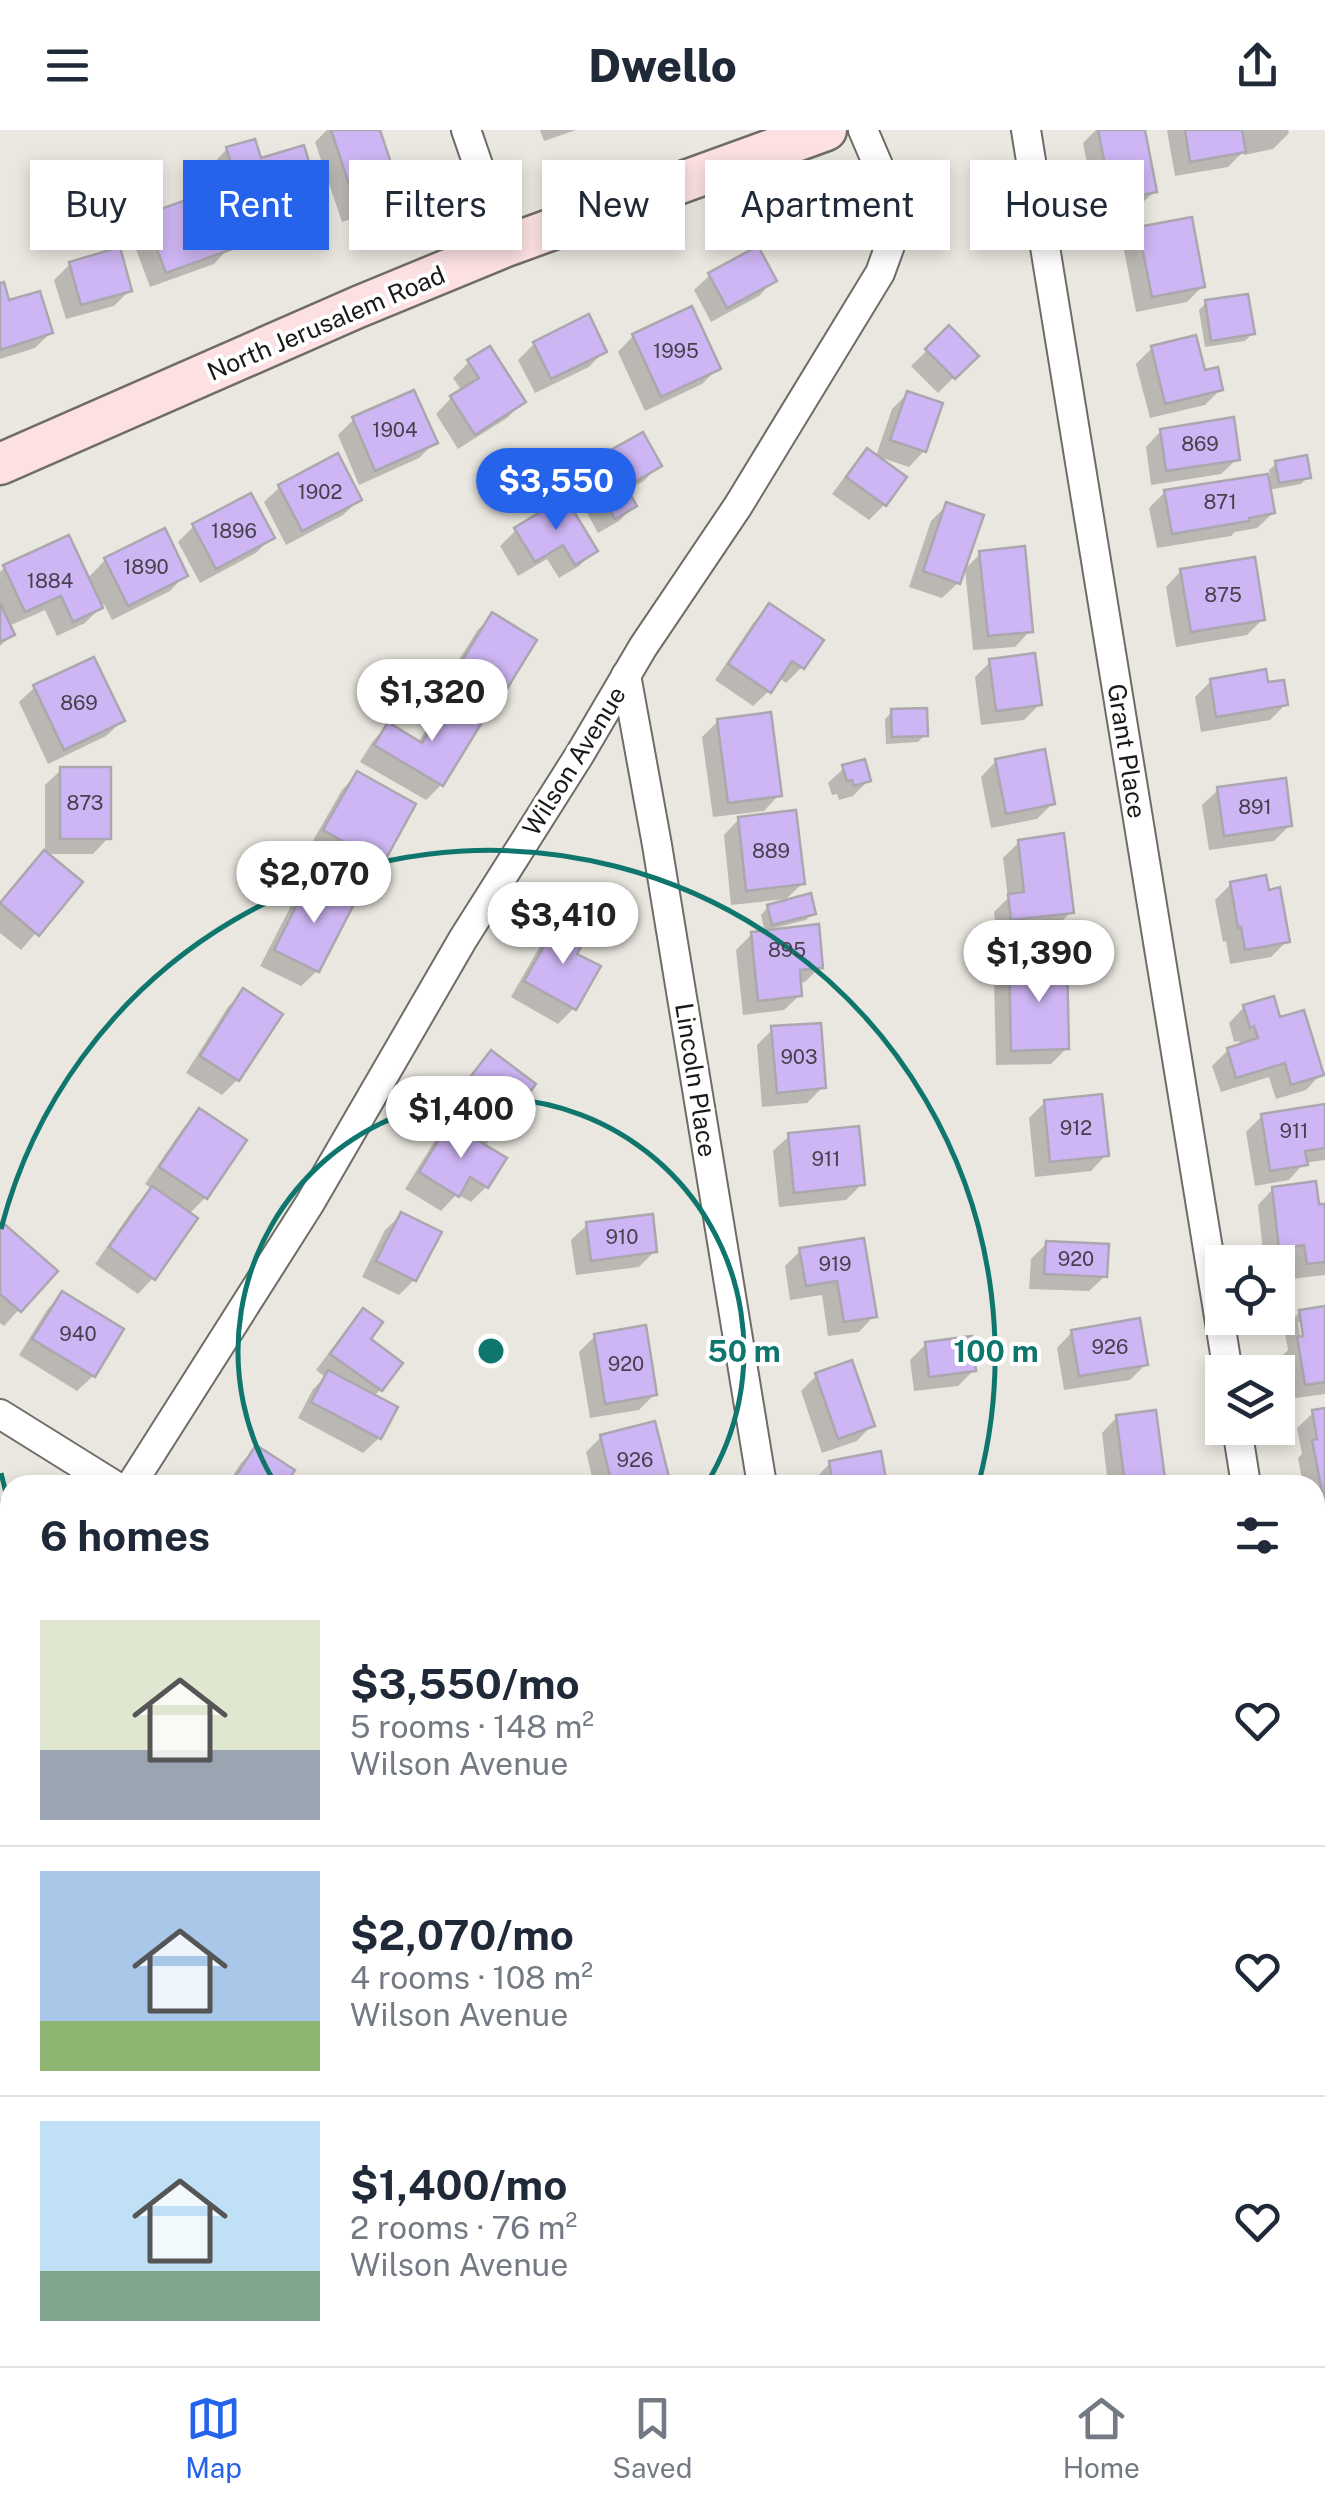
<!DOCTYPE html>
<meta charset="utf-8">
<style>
:root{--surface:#fff;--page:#f2f2f3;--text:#1f2937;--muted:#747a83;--line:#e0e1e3;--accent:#2563eb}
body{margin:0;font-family:"Public Sans",sans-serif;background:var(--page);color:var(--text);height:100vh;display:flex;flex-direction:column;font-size:38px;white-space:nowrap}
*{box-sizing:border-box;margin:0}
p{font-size:32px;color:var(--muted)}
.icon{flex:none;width:55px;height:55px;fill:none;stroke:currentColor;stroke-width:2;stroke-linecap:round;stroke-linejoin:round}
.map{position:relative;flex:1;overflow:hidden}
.side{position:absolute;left:0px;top:1345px;width:1325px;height:892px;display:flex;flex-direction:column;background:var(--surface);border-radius:30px 30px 0 0;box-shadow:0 5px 15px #0003}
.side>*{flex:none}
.top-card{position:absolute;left:30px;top:30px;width:1265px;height:90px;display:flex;gap:20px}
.tools{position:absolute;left:1205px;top:1115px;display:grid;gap:20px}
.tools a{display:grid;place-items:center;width:90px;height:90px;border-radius:0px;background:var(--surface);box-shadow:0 5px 15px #0003;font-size:50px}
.price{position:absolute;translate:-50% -85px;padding:0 22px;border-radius:35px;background:#fff;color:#222;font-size:32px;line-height:65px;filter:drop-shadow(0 2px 5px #0008)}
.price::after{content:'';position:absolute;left:50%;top:60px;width:30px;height:22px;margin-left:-15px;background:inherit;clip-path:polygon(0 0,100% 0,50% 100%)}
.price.selected{background:var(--accent);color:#fff}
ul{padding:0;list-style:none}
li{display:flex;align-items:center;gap:30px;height:250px;padding:0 40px}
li+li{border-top:2px solid var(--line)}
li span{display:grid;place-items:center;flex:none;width:280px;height:200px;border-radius:0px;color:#555}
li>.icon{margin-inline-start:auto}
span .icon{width:120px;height:120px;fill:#fffc;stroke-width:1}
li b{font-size:42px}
h2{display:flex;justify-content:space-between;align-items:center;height:120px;padding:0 40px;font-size:42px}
.chip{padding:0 35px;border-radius:0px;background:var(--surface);box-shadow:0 5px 15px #0003;font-size:35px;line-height:90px}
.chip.selected{background:var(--accent);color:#fff}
header{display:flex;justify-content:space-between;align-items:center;height:130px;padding:0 40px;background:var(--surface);font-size:45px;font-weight:800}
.tab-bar{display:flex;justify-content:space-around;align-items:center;height:140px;border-top:2px solid var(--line);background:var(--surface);font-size:28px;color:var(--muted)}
.tab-bar a{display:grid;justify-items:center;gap:5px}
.tab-bar .selected{color:var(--accent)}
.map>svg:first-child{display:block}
.shadow{fill:#0003;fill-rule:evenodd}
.building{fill:#ceb5f3;stroke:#aaa7ae;stroke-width:2.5}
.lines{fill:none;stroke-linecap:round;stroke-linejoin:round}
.street-casing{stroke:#6f6c66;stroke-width:32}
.secondary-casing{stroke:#6f6c66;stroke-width:45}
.street{stroke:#fff;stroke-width:28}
.secondary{stroke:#fce0e2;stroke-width:40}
.ring{fill:none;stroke:#0f766e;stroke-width:5}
.labels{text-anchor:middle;stroke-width:8;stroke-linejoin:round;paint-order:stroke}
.number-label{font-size:20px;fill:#47404e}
.street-label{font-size:25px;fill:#1a1917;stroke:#fff}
.centre{fill:#0f766e;stroke:#fff;stroke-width:5}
.ring-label{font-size:30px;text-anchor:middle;font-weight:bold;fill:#0f766e;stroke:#fff;stroke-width:8;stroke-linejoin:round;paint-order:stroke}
</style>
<header><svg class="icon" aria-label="menu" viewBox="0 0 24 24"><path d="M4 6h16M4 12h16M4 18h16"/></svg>Dwello<svg class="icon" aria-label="share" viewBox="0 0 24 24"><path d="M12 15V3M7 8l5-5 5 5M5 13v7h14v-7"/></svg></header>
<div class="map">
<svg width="1325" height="2236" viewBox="0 0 1325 2236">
<rect width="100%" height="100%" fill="#eae7e0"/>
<g class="shadow">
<path d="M327,0H377L399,62L383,78L342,92L315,12Z"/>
<path d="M540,0H576L544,11Z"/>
<path d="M1096,0H1142L1154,62L1138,77L1097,85L1083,13Z"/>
<path d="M1167,0H1288L1289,3L1273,19L1244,25V21L1228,37L1175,46Z"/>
<path d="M227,19L259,31L321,82L298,106L271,114L267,100L227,112L229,118L214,134L150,157L130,103L146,87L210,64L204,43Z"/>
<path d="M1139,100L1203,156L1187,172L1136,182L1123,115Z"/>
<path d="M70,134L130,160L114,176L66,189L54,150Z"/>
<path d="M710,145L774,150L759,166L711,192L694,160Z"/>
<path d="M0,155L8,173L50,203L35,218L0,229Z"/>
<path d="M1206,173L1252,204L1245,211L1205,217L1199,180Z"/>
<path d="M587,188L604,221L589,237L535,263L518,230L534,214Z"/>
<path d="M949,199L975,226L938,263L911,236Z"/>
<path d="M633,206L718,238L702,254L645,281L618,222Z"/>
<path d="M1152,218L1203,243L1221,259L1205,275L1150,288L1136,234Z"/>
<path d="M469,232L523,272L507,288L458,319L436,284L451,268L462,261L453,248Z"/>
<path d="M908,263L924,321L909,337L876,326L892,279Z"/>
<path d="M353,290L435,312L419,328L359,355L338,305Z"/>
<path d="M1161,301L1237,329L1221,344L1151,355L1146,317Z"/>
<path d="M867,322L884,375L869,390L832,364L852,337Z"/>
<path d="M1277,333L1308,347L1301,354L1269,360L1273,383L1257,398L1235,402L1231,406L1157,418L1149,378L1165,362L1270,346L1269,340Z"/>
<path d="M659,335L644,351L626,361L634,376L619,391L598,403L570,352L585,337Z"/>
<path d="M280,357L359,370L343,385L286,415L264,372Z"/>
<path d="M947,375L958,453L942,468L909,457L931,391Z"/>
<path d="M194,396L272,407L256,423L200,453L178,412Z"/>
<path d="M516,400L595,421L579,436L559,448L547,429L518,446L500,416Z"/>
<path d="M164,401L185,445L170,461L112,490L104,474L85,493L57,506L45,480L9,496L12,504L0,516V442L5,437L87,449L105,430Z"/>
<path d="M981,423L1030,501L1015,517L973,520L965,439Z"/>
<path d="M1181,441L1263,489L1247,505L1176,517L1166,457Z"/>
<path d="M770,476L802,537L786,553L778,547L769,561L753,576L715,550L754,492Z"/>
<path d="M492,485L500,565L485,581L443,555L477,501Z"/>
<path d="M990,532L1040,574L1024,590L981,595L975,547Z"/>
<path d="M1211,551L1266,555L1285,575L1270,590L1201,602L1195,567Z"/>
<path d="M35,557L122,591L106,606L48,634L19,572Z"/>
<path d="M447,576L441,655L426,670L360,632L373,611L388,595L418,613L431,592Z"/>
<path d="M892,582L925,605L918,612L886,614L885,589Z"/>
<path d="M718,591L779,665L764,681L713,687L702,607Z"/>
<path d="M996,631L1053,673L1037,689L991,698L981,647Z"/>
<path d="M844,638L869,650L853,666L839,670L837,664L832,665L828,653Z"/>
<path d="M61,640L108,708L93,724H45L80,752L21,820L0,803V774L45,722V655Z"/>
<path d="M357,644L381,732L365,748L310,716L342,660Z"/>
<path d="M1218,660L1290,695L1274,711L1209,720L1202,675Z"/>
<path d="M739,689L802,754L786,769L731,775L724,705Z"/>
<path d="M1019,712L1071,782L1056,797L996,804L994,782L1008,768L1003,728Z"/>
<path d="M311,752L317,841L301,856L260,836L295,768Z"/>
<path d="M1231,754L1287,811L1271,827L1230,834L1226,811L1223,812L1215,770Z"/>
<path d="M768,777L813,783L806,790L775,798V802L820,837L805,852L798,853L800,865L784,880L743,885L736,820L752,804L765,803L761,785Z"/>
<path d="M559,793L574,825V878L558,894L511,867L544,809Z"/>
<path d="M1010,833L1067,918L1051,934L996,935L994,848Z"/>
<path d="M244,861L280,884L237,950L222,965L186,943L228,877Z"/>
<path d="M1244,877L1279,891L1321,944L1306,960L1276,969L1269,947L1221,962L1212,936L1228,920L1240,916L1239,911L1234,912L1229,893Z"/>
<path d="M773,899L823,957L807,973L762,977L757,915Z"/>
<path d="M491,923L533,955L495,1005L483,1017L486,1057L471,1072L457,1064L441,1081L405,1059L434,1012L448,997L438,989L476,939Z"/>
<path d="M1045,972L1106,1025L1091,1041L1035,1047L1029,988Z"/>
<path d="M1325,976V1030L1304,1033L1289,1050L1255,1056L1246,1002L1262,986Z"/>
<path d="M199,981L244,1011L205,1068L188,1085L153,1148L138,1164L95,1134L136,1075L152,1059L145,1054L184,997Z"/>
<path d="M789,1006L862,1054L846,1070L779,1077L773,1021Z"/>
<path d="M1273,1059L1325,1076V1145L1292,1149L1289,1130L1264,1132L1258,1075Z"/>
<path d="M401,1085L414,1150L399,1165L362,1147L385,1100Z"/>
<path d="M587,1095L655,1121L639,1137L576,1145L571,1110Z"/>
<path d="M0,1098L54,1141L4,1196L0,1193Z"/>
<path d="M862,1110L874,1186L859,1202L828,1206L822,1165L790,1170L785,1136L800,1121Z"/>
<path d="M1047,1113L1105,1146L1089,1161L1029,1159L1031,1129Z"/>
<path d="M62,1164L121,1200L93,1246L77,1261L19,1225L47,1180Z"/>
<path d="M1325,1179V1264L1289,1269L1283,1225L1288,1220L1284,1198L1300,1182ZM1298,1192H1303L1307,1218L1302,1219Z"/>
<path d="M364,1182L367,1210L380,1260L373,1267L379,1308L363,1323L298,1288L313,1259L325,1247L316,1240L348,1197Z"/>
<path d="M1072,1202L1146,1234L1130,1250L1064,1260L1057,1218Z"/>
<path d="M595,1206L655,1264L639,1280L590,1288L579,1222Z"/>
<path d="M926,1214L974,1240L958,1256L914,1261L910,1230Z"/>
<path d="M816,1246L872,1295L857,1311L822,1323L801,1261Z"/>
<path d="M1325,1280V1378L1315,1380V1355H1303L1298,1328L1302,1324L1297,1298L1313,1283Z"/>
<path d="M1117,1287L1162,1349L1156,1355H1108L1102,1303Z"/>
<path d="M601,1307L668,1355H594L586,1322Z"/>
<path d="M256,1318L282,1355H227L241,1333Z"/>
<path d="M830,1333L884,1355H816L815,1349Z"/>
<path d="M0,1368L10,1374L0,1392Z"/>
<path d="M1325,1406V1469L1315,1426V1416Z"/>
<path d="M10,1669V1710L0,1702V1682Z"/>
<path d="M1315,1743H1325V1824L1317,1832Z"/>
<path d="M1325,2001V2066L1315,2068V2002Z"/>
<path d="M10,2135V2161L0,2151V2145Z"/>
<path d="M118,2228H141L132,2236H127Z"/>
</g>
<g class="building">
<path d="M331,0H380L401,63L357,78Z"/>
<path d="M1098,0H1145L1157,62L1112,71Z"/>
<path d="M1185,0H1242L1246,22L1190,32Z"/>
<path d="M255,9L261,28L304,15L324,83L295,92L290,78L248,90L226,17Z"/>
<path d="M211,61L232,119L166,143L144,85Z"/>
<path d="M1192,87L1205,157L1152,167L1138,97Z"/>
<path d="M758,116L777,151L727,178L708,143Z"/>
<path d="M120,117L132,161L81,175L69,132Z"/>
<path d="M4,152L9,170L40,161L53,203L0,220V153Z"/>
<path d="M1248,164L1255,204L1211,211L1205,170Z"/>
<path d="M692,176L721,239L661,267L632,204Z"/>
<path d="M589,184L607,222L551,249L533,212Z"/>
<path d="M949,195L979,226L955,249L925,219Z"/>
<path d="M1196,205L1205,240L1218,237L1223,260L1165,274L1151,216Z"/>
<path d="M490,216L526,272L475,305L450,266L479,248L467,230Z"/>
<path d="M414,260L438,313L375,341L352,287Z"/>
<path d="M907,261L943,273L926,322L890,310Z"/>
<path d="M1234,287L1240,330L1166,341L1160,299Z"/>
<path d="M643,302L662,336L626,357L637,376L615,389L584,335Z"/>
<path d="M867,318L907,347L886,376L846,347Z"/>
<path d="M338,323L362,370L302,401L278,355Z"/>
<path d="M1307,325L1311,348L1279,353L1275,331Z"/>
<path d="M1268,344L1275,383L1249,388V391L1172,404L1164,360Z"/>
<path d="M251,363L275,408L216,439L192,394Z"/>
<path d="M565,367L598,421L575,435L563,415L535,432L514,398Z"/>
<path d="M946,372L984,385L960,454L923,441Z"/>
<path d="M165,398L188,446L128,476L104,428Z"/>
<path d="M69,405L103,478L73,492L61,466L25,482L3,435Z"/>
<path d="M1025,416L1033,502L988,506L979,421Z"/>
<path d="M1255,427L1265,490L1191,502L1180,439Z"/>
<path d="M0,473L15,505L0,512Z"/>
<path d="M769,473L824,510L804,539L792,531L771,563L728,534Z"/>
<path d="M492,482L537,510L502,567L457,539Z"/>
<path d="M1035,523L1042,575L996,581L989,529Z"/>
<path d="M94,527L125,591L64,620L33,555Z"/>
<path d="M1266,539L1268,552L1284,550L1288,575L1216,587L1210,549Z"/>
<path d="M446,573L481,594L443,656L374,615L388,592L422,613Z"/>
<path d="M927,578L928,606L892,607L891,579Z"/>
<path d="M771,582L782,666L728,673L717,589Z"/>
<path d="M1045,619L1055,674L1006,684L995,629Z"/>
<path d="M865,629L871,651L854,656L852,650L847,651L842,635Z"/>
<rect x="60" y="637" width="51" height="72"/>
<path d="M357,641L416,674L383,734L323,700Z"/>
<path d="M1286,648L1292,696L1224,706L1217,657Z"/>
<path d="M796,680L805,754L746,761L738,687Z"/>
<path d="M1064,703L1074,783L1011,790L1008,764L1024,762L1018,710Z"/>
<path d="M44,720L83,752L39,806L0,773Z"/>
<path d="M1266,745L1269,760L1280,757L1290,812L1245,820L1241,797L1238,798L1230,752Z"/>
<path d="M310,749L355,772L319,842L274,820Z"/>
<path d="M811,763L816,784L772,795L767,775Z"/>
<path d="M559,790L587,806L577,824L601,836L576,880L524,851Z"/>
<path d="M819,794L823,838L800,840L802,866L758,871L751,802Z"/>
<path d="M1067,829L1069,919L1011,921L1009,830Z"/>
<path d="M243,858L283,884L239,951L200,926Z"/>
<path d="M1274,866L1280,887L1304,880L1324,945L1291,955L1285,933L1236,948L1227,918L1258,908L1254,896L1250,898L1243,875Z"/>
<path d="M821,893L826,958L777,963L771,896Z"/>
<path d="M491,920L536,954L497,1006L451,972Z"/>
<path d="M1102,964L1109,1026L1050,1032L1044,970Z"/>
<path d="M1325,974V1018L1305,1021L1308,1035L1270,1041L1261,984Z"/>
<path d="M199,978L247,1010L207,1069L159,1037Z"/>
<path d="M449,993L507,1028L488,1058L470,1047L459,1067L419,1042Z"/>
<path d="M859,996L865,1055L794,1063L788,1003Z"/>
<path d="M1316,1051L1319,1074H1325V1132L1307,1134L1304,1115L1279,1119L1272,1057Z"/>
<path d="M152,1056L198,1088L155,1150L109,1117Z"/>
<path d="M401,1082L442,1102L416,1151L376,1131Z"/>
<path d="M653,1084L657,1122L591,1131L586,1092Z"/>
<path d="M2,1092L58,1141L21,1182L0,1164V1095Z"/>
<path d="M864,1108L877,1187L844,1192L837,1151L806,1156L799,1118Z"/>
<path d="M1046,1111L1109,1114L1107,1147L1044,1144Z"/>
<path d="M62,1161L124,1199L95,1247L32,1209Z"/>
<path d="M1325,1176V1252L1305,1255L1297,1207L1303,1206L1299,1180Z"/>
<path d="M363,1178L383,1192L371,1209L403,1233L382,1261L330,1224Z"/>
<path d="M1140,1188L1148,1235L1079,1246L1071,1200Z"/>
<path d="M646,1195L657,1265L605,1274L594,1204Z"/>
<path d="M972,1206L976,1241L929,1247L925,1212Z"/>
<path d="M852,1230L875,1296L838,1309L815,1243Z"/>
<path d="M328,1240L398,1277L381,1309L311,1272Z"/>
<path d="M1325,1278V1367H1323L1312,1310L1317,1309L1312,1280Z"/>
<path d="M1156,1280L1165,1349L1125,1354L1116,1285Z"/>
<path d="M655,1291L671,1355H612L600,1305Z"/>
<path d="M256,1315L295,1340L285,1355H230Z"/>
<path d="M881,1321L887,1355H833L829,1331Z"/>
<rect x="1315" y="1741" width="10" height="77"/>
<path d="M1325,1998V2054L1315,2056V2000Z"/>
<path d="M0,2071L10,2081V2108L0,2117Z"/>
<path d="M190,2228H216L224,2236H181Z"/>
</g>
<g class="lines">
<defs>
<g id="street">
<path d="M466,0L506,116"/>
<path d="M1026,0L1228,1242"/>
<path d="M626,545L657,715L762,1355"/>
<path d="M0,1284L114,1355"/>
<path d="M1237,1298L1246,1355"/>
<path d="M131,1355L310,1073L463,809L580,624L643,517L738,376L880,143L896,99L895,75L863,0"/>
<path d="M0,1561L10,1545"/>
<path d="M1315,1662L1325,1660"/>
<path d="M1315,2146L1325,2145"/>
<path d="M758,2236L811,2228"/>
</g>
<g id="secondary">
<path d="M0,334L358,177L506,116L826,0"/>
<path d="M0,1865L10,1875"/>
<path d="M344,2228L352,2236"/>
</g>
</defs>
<use href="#street" class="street-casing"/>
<use href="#secondary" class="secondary-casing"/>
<use href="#street" class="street"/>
<use href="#secondary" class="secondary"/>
</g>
<g class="ring">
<path d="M275 1353A253 253 0 1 1 707 1353"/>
<path d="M9 1373A505 505 0 0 1 1 1343M1 1099A505 505 0 1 1 979 1352"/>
</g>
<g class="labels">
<g class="number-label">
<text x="676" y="228">1995</text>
<text x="395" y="307">1904</text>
<text x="1200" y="321">869</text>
<text x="320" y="369">1902</text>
<text x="1220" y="379">871</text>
<text x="234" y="408">1896</text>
<text x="146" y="444">1890</text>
<text x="50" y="458">1884</text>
<text x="1223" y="472">875</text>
<text x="79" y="580">869</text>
<text x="85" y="680">873</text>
<text x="1255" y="684">891</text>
<text x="771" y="728">889</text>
<text x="787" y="827">895</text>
<text x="799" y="934">903</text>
<text x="1076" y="1005">912</text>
<text x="1294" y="1008">911</text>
<text x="826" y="1036">911</text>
<text x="622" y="1114">910</text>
<text x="1076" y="1136">920</text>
<text x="835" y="1141">919</text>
<text x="78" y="1211">940</text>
<text x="1110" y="1224">926</text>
<text x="626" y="1241">920</text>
<text x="635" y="1337">926</text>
</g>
<g class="street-label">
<text transform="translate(326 193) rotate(-23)" y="9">North Jerusalem Road</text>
<text transform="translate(1127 621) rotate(81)" y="9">Grant Place</text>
<text transform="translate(574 631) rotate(-58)" y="9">Wilson Avenue</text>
<text transform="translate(696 950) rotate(81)" y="9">Lincoln Place</text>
</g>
</g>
<circle cx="491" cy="1221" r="15" class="centre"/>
<g class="ring-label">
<text x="744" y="1232">50 m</text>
<text x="996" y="1232">100 m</text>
</g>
</svg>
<div class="tools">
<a><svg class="icon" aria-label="locate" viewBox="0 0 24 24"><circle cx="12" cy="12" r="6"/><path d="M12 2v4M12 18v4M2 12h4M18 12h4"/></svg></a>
<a><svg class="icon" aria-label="layers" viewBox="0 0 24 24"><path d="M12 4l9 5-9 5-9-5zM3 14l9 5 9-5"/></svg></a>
</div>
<b class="price selected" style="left:556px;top:403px">$3,550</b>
<b class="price" style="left:432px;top:614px">$1,320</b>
<b class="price" style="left:314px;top:796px">$2,070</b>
<b class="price" style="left:563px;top:837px">$3,410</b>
<b class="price" style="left:1039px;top:875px">$1,390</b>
<b class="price" style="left:461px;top:1031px">$1,400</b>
<div class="top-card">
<a class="chip">Buy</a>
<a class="chip selected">Rent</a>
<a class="chip">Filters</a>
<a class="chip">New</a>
<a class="chip">Apartment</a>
<a class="chip">House</a>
</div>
<section class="side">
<h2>6 homes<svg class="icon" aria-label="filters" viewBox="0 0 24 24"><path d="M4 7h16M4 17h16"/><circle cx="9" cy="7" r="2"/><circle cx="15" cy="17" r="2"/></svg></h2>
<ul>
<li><span style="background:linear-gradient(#dfe7d0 65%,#9aa5b1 0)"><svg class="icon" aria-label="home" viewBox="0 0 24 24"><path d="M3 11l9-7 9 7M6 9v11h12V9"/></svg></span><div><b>$3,550/mo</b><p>5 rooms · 148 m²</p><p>Wilson Avenue</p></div><svg class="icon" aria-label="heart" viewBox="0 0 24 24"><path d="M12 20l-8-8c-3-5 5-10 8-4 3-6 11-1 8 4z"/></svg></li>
<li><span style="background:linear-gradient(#a9c7e8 75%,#8fb573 0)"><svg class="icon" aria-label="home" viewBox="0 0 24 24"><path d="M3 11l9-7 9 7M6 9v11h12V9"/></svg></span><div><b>$2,070/mo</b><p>4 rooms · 108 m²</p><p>Wilson Avenue</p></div><svg class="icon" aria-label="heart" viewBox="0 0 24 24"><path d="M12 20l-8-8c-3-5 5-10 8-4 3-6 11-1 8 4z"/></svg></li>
<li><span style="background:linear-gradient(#bfe0f5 75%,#7fa58c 0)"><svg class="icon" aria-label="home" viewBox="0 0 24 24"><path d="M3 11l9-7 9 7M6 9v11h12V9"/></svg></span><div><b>$1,400/mo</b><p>2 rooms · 76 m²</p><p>Wilson Avenue</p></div><svg class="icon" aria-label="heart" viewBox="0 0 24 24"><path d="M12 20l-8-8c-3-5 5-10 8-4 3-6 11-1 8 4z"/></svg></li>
</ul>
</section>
</div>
<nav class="tab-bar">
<a class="selected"><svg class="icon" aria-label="map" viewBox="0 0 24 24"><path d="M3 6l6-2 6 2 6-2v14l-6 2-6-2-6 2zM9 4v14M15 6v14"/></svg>Map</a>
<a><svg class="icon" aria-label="saved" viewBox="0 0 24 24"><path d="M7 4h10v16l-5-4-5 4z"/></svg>Saved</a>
<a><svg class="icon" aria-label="home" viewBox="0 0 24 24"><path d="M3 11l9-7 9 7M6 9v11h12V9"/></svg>Home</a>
</nav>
